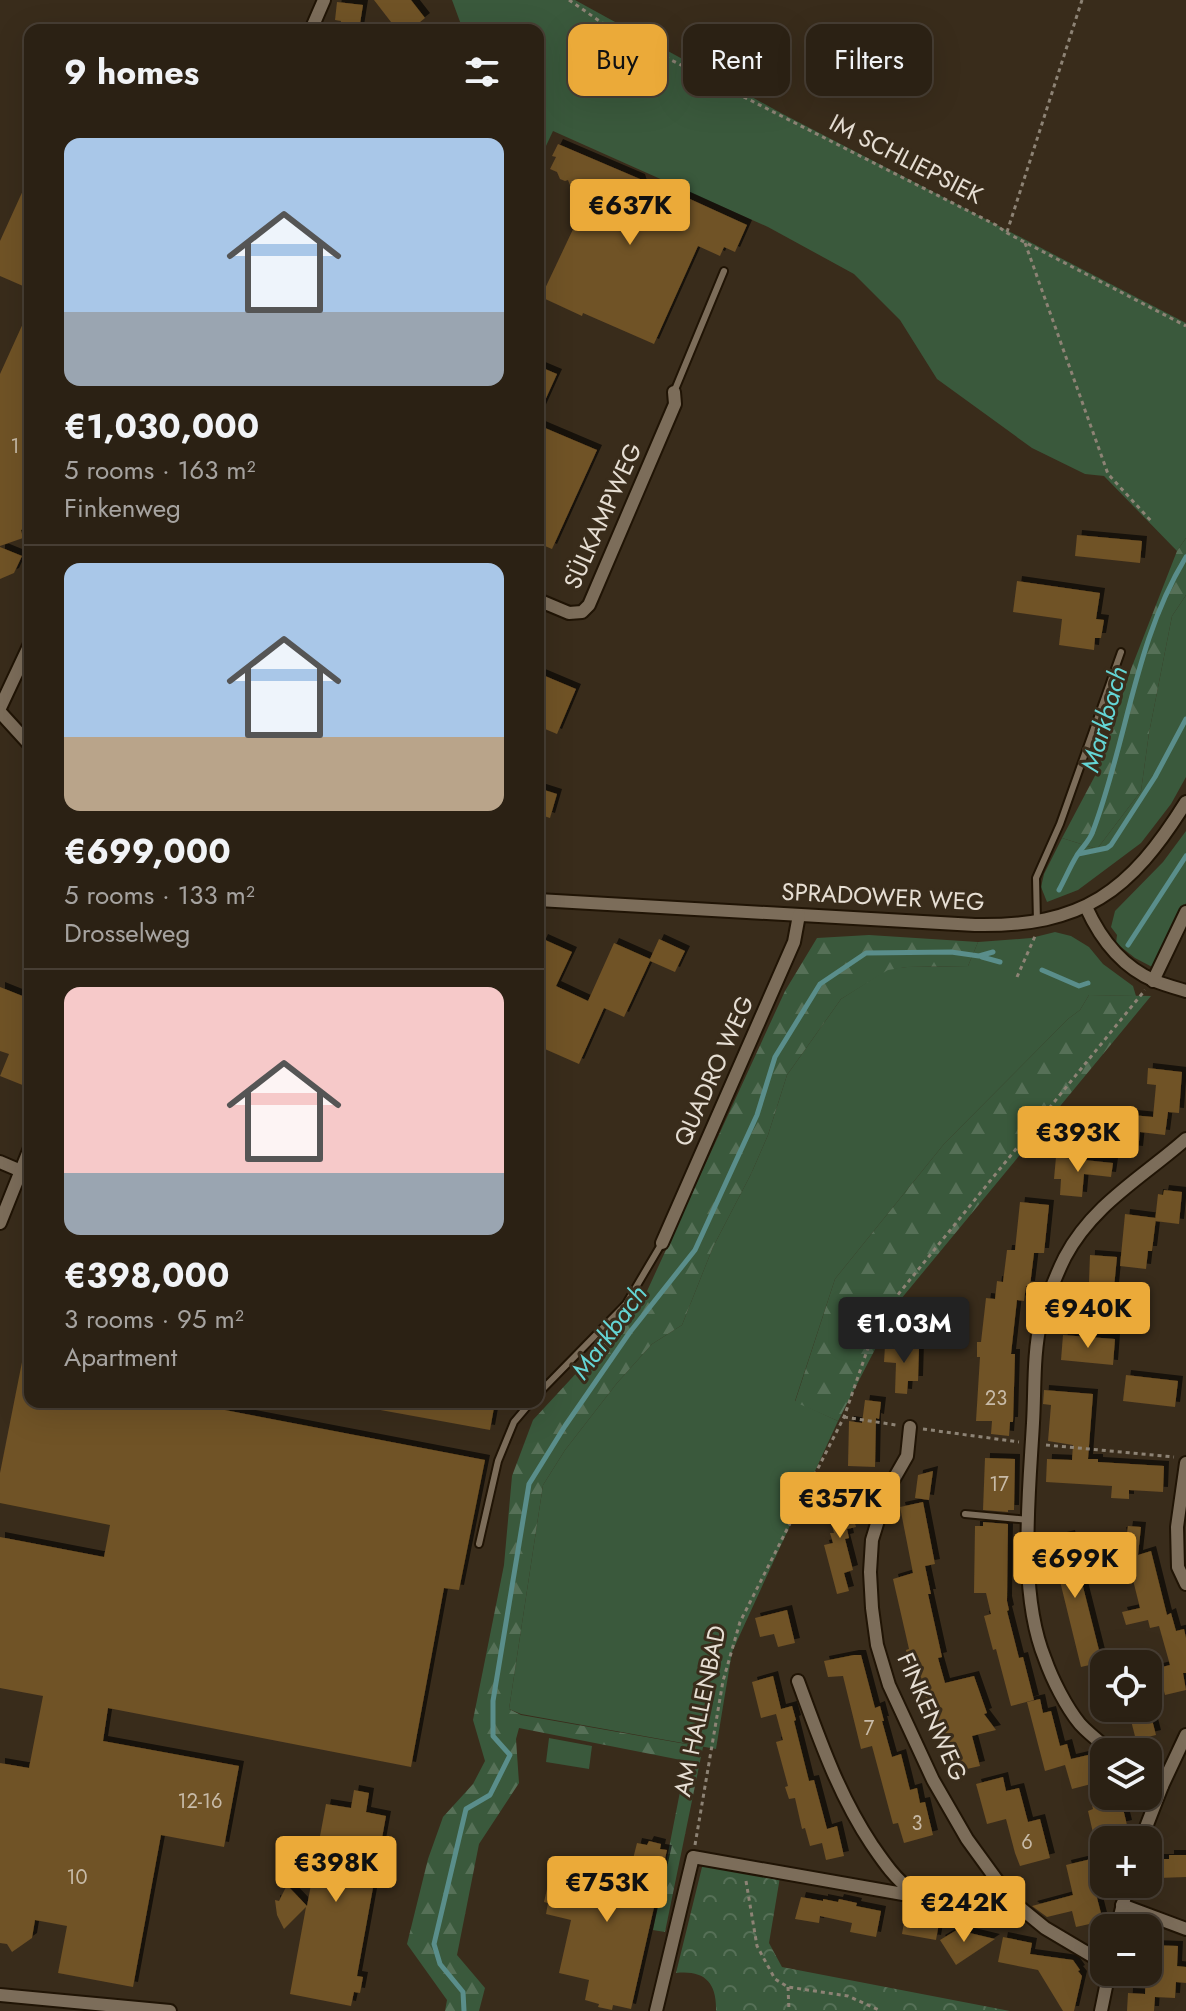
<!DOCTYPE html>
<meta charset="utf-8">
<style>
:root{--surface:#2b2114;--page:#372e22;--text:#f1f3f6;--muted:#a6a3a0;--line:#473e34;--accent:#ebaa39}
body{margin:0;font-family:Jost,sans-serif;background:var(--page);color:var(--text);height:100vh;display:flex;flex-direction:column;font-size:30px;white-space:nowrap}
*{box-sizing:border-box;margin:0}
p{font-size:26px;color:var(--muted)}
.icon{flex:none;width:44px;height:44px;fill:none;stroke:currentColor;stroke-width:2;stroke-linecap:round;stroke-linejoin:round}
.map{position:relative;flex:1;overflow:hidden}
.drawer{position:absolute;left:24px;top:24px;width:520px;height:1384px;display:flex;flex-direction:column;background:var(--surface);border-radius:16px;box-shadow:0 8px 32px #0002,0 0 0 2px var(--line)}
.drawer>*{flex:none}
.top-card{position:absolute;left:568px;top:24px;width:498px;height:72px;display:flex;gap:16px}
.controls{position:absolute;left:1090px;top:1650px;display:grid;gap:16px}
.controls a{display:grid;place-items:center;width:72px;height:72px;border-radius:16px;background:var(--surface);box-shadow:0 8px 32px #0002,0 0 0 2px var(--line);font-size:40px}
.price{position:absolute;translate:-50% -68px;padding:0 18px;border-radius:8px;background:var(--accent);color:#111;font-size:26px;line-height:52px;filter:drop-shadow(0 2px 4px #0008)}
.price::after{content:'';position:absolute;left:50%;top:48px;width:24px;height:18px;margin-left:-12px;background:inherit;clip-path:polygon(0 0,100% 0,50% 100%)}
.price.active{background:#222;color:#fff}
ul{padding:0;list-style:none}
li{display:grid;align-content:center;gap:16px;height:424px;padding:0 40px}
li+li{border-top:2px solid var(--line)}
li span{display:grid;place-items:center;height:248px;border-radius:16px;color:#555}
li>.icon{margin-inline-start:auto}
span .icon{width:144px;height:144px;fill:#fffc;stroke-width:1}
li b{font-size:34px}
h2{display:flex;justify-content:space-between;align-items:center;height:96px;padding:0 40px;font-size:34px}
.pill{padding:0 28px;border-radius:16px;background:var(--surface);box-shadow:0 8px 32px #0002,0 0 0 2px var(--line);font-size:28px;line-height:72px}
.pill.active{background:var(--accent);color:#111}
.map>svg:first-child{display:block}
.grass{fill:#3a593c}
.forest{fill:url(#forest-firs)}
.park{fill:url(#park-crowns)}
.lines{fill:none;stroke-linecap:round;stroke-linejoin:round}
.stream{stroke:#5a8e8b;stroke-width:5}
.building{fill:#705226;filter:url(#shadow)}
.service-casing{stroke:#201405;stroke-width:10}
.minor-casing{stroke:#201405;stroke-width:16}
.path{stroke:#8d8375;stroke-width:3;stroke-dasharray:4 4;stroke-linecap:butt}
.service{stroke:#7c6d5a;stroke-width:6}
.minor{stroke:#7c6d5a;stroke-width:12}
.labels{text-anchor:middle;stroke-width:6;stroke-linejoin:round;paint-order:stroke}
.number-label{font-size:20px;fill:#c8bba8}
.street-label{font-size:24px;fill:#e6ded3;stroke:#392c1b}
.water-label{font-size:26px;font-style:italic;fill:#64d5d5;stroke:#392c1b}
</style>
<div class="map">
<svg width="1186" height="2011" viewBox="0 0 1186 2011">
<defs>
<pattern id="forest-firs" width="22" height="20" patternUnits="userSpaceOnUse" patternTransform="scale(2)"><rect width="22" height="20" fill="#3a593c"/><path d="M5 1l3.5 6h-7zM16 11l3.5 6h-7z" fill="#567057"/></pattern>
<pattern id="park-crowns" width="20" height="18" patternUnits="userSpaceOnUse" patternTransform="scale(2)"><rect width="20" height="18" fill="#3a593c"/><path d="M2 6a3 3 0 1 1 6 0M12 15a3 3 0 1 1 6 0" fill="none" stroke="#567057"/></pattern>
<filter id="shadow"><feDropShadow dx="5" dy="-5" stdDeviation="0" flood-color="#0009"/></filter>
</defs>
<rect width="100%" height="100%" fill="#392c1b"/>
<g class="grass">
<path d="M452,0H575L781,113L1186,323V538L1177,551L1104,476L1085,474L1032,448L937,379L900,320L854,274L768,227L553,131L538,163V30H463Z"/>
<path d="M1186,595V777L1171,804L1141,843L1078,890L1047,902L1041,887L1044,874L1062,838L1097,849L1141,791L1149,733L1172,616Z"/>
<path d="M1186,831V903L1159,962L1154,968L1135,958L1116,943L1117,935L1111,927L1115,911L1163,862Z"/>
<path d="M1055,932L1071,936L1089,947L1103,964L1133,986L1136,996L1089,995L1080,1010L1068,1019L944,1144L835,1279L795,1401L838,1421L732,1652L716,1749L521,1714L509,1709L543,1485L565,1450L617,1383L652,1344L682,1325L713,1247L751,1174L768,1135L787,1075L841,999L888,969L907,967L968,966L978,942L1031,938Z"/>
<path d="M549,1738L592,1746L589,1769L546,1762Z"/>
</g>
<g class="forest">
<path d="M1186,538V595L1172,616L1149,733L1141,791L1097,849L1062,838L1097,772L1131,669L1177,551Z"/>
<path d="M869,935L978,942L968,966L907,967L888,970L841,999L787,1075L768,1135L751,1174L713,1247L682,1325L652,1344L617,1383L565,1450L543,1485L509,1709L521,1715L703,1747L665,1932L653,1930L686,1761L519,1728L516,1739L519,1783L479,1844L457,1955L485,1988L479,2011H445L447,2000L407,1944L428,1859L443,1817L473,1784L485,1761L473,1720L504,1565L512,1476L533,1420L642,1302L785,991L817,938Z"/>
<path d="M1089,995L1151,996L901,1299L838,1421L795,1402L835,1279L944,1144L1068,1019L1080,1010Z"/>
</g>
<path class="park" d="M703,1863L780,1877L769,1943L782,1967L1010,2011H716C717,1982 704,1970 676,1973Z"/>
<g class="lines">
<g class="stream">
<path d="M1078,854L1107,848L1111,845L1155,777L1186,719"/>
<path d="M1059,890C1065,879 1070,867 1076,857C1081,848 1090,841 1093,831C1127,741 1135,640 1186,557"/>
<path d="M1128,945L1186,856"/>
<path d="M982,957L1000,962"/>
<path d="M1042,970L1079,986L1088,983"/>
<path d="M464,2011L463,1992L440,1964L434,1944L466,1809L490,1795L510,1755L493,1736V1701L529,1484L565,1426L630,1332L695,1250L757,1115L775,1057L820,984L866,953L951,952L979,956L993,952"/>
</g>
</g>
<g class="building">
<path d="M374,0H411L425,18L410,30H381L391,22Z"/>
<path d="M337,2L363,5L359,30H340L341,21L335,20Z"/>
<path d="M558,144L640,179L648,204L657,184L747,225L735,252L724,247L720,256L698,246L654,344L583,313L582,316L541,297L584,206L575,183L570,185L568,180L565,181L560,179L557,172L550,169L556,157L552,156Z"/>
<path d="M30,175V289L0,276V241Z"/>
<path d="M30,308V518L28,523L29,526L21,530L23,538L0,546V374Z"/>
<path d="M538,366L557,374L538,416Z"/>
<path d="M538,425L597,450L552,549L538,543Z"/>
<path d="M1077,535L1142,541L1140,563L1075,556Z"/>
<path d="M0,547L22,556L14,573L0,579Z"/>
<path d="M1017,581L1100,593L1096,619L1104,620L1101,638H1095L1094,650L1059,645L1062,619L1013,612Z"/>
<path d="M538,673L576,689L557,734L538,726Z"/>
<path d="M538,788L557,794L550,818L538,814Z"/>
<path d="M543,939L572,952L556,986L588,1001L614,943L650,959L659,939L685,951L675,972L650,961L624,1017L604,1008L579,1064L538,1046V950Z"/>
<path d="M0,987L30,999V1074L25,1086L0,1076L9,1054L0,1051Z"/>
<path d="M1148,1068L1182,1072L1179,1113L1168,1112L1165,1135L1140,1132L1138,1151L1108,1148L1111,1113L1153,1117L1156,1085L1147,1084Z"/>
<path d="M1056,1157L1113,1163L1111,1177L1084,1174L1082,1197L1060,1195L1061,1179H1054Z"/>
<path d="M1164,1190L1182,1192L1179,1224L1155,1221L1158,1194L1163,1195Z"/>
<path d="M1020,1202L1049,1205L1044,1253H1034L1030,1286H1026L1024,1301L1017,1300L1011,1354H1015L1013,1422H1010L1009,1436L991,1434L992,1421H976L980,1357H977V1342H981L986,1298L995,1299L997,1281L1003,1282L1007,1250H1015Z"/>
<path d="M1125,1214L1156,1218L1152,1251H1148L1146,1269L1120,1266Z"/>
<path d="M1090,1255L1117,1257L1112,1308L1090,1306L1092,1284L1089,1283Z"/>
<path d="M1063,1335L1115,1339L1113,1365L1061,1360Z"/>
<path d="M885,1346L919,1347L918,1381H908L907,1394L895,1393L896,1363L884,1362Z"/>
<path d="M24,1352H30V1402H183L485,1460L459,1590L444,1588L411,1767L108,1708L103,1741L239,1766L224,1847L161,1835L133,1987L58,1973L67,1926L35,1920L32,1938L12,1952L7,1944L0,1943V1763L29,1768L43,1696L0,1688V1537L104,1557L110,1525L0,1503V1473Z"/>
<path d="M1126,1375L1178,1381L1175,1407L1123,1401Z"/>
<path d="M1044,1390L1093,1394L1088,1459H1098V1462L1164,1466L1163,1492L1129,1490V1499L1111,1498L1112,1486L1046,1482L1047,1459L1072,1460L1073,1445L1048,1441L1051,1405L1043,1404Z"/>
<path d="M865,1400L881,1402L879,1419L876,1418L875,1467L848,1466L849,1421L862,1423Z"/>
<path d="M376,1402H495L490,1430L375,1409Z"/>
<path d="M985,1458L1015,1459L1014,1510H1008V1512L983,1510Z"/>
<path d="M933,1471L929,1500L915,1498L918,1475Z"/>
<path d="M847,1493L856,1527L847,1529L849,1538L845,1539L853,1570L844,1573L849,1591L837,1594L824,1545L833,1543L830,1533H834L825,1499Z"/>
<path d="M923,1502L935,1564L925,1566L931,1594H928L942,1657L938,1658L945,1683L974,1676L987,1713L984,1714L996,1730L972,1736L980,1766L958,1771L952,1749L949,1750L943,1726L933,1729L921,1677L913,1679L906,1650L909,1649L893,1579L913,1573L900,1507Z"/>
<path d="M983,1522L1008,1524L1007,1601L1009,1610L1007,1611L1019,1658L1023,1657L1034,1700L1011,1706L996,1649L993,1650L984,1616L991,1614L986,1593H974L975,1526H983Z"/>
<path d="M1128,1526L1141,1527L1138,1555L1151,1551L1167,1615L1171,1613L1176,1631L1184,1629L1186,1638V1673H1183L1186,1690L1165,1695L1158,1668L1170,1665L1159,1626L1150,1628L1148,1620L1126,1625L1122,1612L1140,1608L1121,1532L1127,1533Z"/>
<path d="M1070,1535L1102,1662L1081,1667L1059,1577L1054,1578L1052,1571H1049L1046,1560L1054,1558L1049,1540Z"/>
<path d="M787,1610L795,1643L778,1647L774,1634L760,1637L755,1618Z"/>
<path d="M854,1655H861L875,1708L880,1706L884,1721H882L892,1757L901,1754L910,1790L917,1788L920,1803L925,1802L933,1835L904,1843L898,1823L893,1824L872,1746L861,1749L843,1676L828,1677L824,1661Z"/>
<path d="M773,1676L781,1709L792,1706L796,1720L794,1721L809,1781L814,1780L827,1829L837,1826L844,1856L826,1860L822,1843L810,1846L805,1828L802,1829L795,1798L789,1799L785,1787L788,1786L776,1742L783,1740L776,1714L761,1718L752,1682Z"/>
<path d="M1040,1699L1043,1713L1051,1711L1060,1746L1067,1744L1071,1759L1088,1755L1095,1783L1072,1789L1065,1765L1045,1771L1027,1702Z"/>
<path d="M1149,1708L1156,1735L1136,1740L1129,1713Z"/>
<path d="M1003,1777L1006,1791L1019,1788L1028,1822L1040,1819L1050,1858L1020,1866L1015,1853L1006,1819L987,1824L976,1784Z"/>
<path d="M1104,1788V1796H1120L1127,1825L1093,1833L1088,1811L1093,1809L1089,1793Z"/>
<path d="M354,1790L369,1793L366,1812L386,1816L357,1976L363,1977L360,1993L354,1992L351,2006L290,1994L306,1907L284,1929L277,1915L275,1900L279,1901L287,1885L307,1906L326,1804L351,1808Z"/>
<path d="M649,1841L661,1844L660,1849L667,1850L631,2009L613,2005L612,2010L598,2007L599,2004L585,2000L589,1980L559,1973L571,1920L546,1914L548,1903L544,1902L553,1863L624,1880L627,1871H630L637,1843L647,1845Z"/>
<path d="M1169,1855H1186V1877L1158,1878V1859H1169Z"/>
<path d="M1091,1859L1098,1889L1095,1890L1103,1921L1076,1927L1072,1911L1047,1917L1032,1906L1073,1895L1066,1865Z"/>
<path d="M801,1897L823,1901V1899L838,1902L839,1899L857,1903L856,1906L881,1911L876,1937L850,1932L852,1923L820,1916L819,1923L795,1919Z"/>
<path d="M906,1911L931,1916V1920L939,1923L936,1940L902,1934Z"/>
<path d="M960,1928L967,1929L970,1933L995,1939L956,1965L940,1940Z"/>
<path d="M1003,1937L1032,1943L1030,1954L1073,1960L1080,1970L1078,1971L1082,1976L1074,2011H1063L1038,1970L998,1962Z"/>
<path d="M1148,1945L1178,1946L1177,1966L1186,1967V1983L1176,1982L1175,1998L1155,1997L1154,2011H1127L1128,1993L1145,1994L1146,1972H1148Z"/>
</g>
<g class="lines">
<defs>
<g id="service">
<path d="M674,392L724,271"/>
<path d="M1037,922L1036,878L1060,824L1121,652"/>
<path d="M538,1394L626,1304L662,1243"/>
<path d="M965,1514L1029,1520"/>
<path d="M479,1544L498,1461L514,1422L531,1402"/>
</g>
<g id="minor">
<path d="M311,30L324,0"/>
<path d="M538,600L569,613L582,612L589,605L675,404L674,392"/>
<path d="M0,708L30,644"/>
<path d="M0,712L30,745"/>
<path d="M538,900L975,925C1083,927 1130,892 1186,802"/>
<path d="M1086,907C1100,938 1122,967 1155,981C1165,985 1176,988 1186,991"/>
<path d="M1153,981L1186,912"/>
<path d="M0,1162L21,1171"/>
<path d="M0,1223L30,1148"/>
<path d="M662,1243L794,942L799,915"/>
<path d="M910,1427L907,1456L887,1491L872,1540L870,1572L872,1608L877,1645L889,1685L933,1780L967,1839L1012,1901L1045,1928L1104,1963"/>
<path d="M1186,1463L1177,1527L1178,1567L1186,1584"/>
<path d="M798,1681C819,1738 838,1794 872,1845C883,1861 895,1879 912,1891C925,1901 943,1901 959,1904C979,1907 995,1913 1012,1901"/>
<path d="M1112,1752C1101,1743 1089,1734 1080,1724C1066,1707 1052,1679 1045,1659C1018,1593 1029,1495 1033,1423C1035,1390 1033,1353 1041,1320C1047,1299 1055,1277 1065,1257C1093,1204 1143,1177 1186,1139"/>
<path d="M1148,1777L1162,1786"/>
<path d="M1141,1840L1162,1786L1186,1735"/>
<path d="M1122,1905L1186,1929"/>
<path d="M1117,1928L1128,1884"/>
<path d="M0,1995L170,2011"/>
<path d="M656,2011L693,1857L903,1894L908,1889"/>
<path d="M1101,2011L1109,1972"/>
</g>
</defs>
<use href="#service" class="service-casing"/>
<use href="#minor" class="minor-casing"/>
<g class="path">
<path d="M569,0L614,31L996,225L1007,233L1186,326"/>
<path d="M1007,232L1082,0"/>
<path d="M1025,243L1108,474L1152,522"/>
<path d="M1017,977L1036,934"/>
<path d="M844,1417L896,1425"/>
<path d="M923,1429L1019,1442"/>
<path d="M1046,1445L1174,1457"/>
<path d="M695,1845L723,1681L740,1622L844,1417L868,1348L896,1297L1145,990"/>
<path d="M746,1881L757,1946L775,1979L788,1987L848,1996L881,2011"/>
<path d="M788,1987L789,2011"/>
</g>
<use href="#service" class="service"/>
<use href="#minor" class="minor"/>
</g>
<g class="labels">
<g class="number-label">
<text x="15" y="453">1</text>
<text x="996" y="1405">23</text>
<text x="999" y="1491">17</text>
<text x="869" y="1735">7</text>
<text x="200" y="1808">12-16</text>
<text x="917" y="1830">3</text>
<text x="1027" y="1849">6</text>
<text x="77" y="1884">10</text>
</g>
<g class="street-label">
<text transform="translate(906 159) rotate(27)" y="8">IM SCHLIEPSIEK</text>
<text transform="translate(603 516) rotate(-66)" y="8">SÜLKAMPWEG</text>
<text transform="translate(883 897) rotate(3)" y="8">SPRADOWER WEG</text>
<text transform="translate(714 1071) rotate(-66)" y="8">QUADRO WEG</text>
<text transform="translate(700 1711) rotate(-78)" y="8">AM HALLENBAD</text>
<text transform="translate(932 1717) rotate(66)" y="8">FINKENWEG</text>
</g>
<g class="water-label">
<text transform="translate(1104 719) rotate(-74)" y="9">Markbach</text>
<text transform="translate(609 1332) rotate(-54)" y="9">Markbach</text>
</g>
</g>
</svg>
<div class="controls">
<a><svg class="icon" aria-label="locate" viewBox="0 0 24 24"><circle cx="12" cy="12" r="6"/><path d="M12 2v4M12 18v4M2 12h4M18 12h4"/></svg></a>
<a><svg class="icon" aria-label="layers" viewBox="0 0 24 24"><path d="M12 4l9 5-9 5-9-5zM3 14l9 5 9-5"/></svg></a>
<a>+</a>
<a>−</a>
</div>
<b class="price" style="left:630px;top:247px">€637K</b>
<b class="price" style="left:1078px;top:1174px">€393K</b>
<b class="price" style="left:1088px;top:1350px">€940K</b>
<b class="price active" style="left:904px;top:1365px">€1.03M</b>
<b class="price" style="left:840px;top:1540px">€357K</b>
<b class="price" style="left:1075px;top:1600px">€699K</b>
<b class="price" style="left:336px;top:1904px">€398K</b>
<b class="price" style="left:607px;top:1924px">€753K</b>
<b class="price" style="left:964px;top:1944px">€242K</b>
<div class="top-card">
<a class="pill active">Buy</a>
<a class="pill">Rent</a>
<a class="pill">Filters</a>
</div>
<section class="drawer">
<h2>9 homes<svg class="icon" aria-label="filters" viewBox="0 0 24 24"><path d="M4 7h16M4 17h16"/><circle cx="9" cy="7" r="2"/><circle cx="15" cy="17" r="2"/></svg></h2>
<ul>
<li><span style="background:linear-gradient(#a9c7e8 70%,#9aa5b1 0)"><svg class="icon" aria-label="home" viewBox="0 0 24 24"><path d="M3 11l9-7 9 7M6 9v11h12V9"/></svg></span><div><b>€1,030,000</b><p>5 rooms · 163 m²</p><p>Finkenweg</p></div></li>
<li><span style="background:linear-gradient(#a9c7e8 70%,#b9a48a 0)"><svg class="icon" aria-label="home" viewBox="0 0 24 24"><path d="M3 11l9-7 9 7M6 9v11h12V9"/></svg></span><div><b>€699,000</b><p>5 rooms · 133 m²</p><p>Drosselweg</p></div></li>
<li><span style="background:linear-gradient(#f6c9c9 75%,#9aa5b1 0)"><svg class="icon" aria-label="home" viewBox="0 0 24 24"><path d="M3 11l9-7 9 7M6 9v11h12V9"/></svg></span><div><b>€398,000</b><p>3 rooms · 95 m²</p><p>Apartment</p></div></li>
</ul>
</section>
</div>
